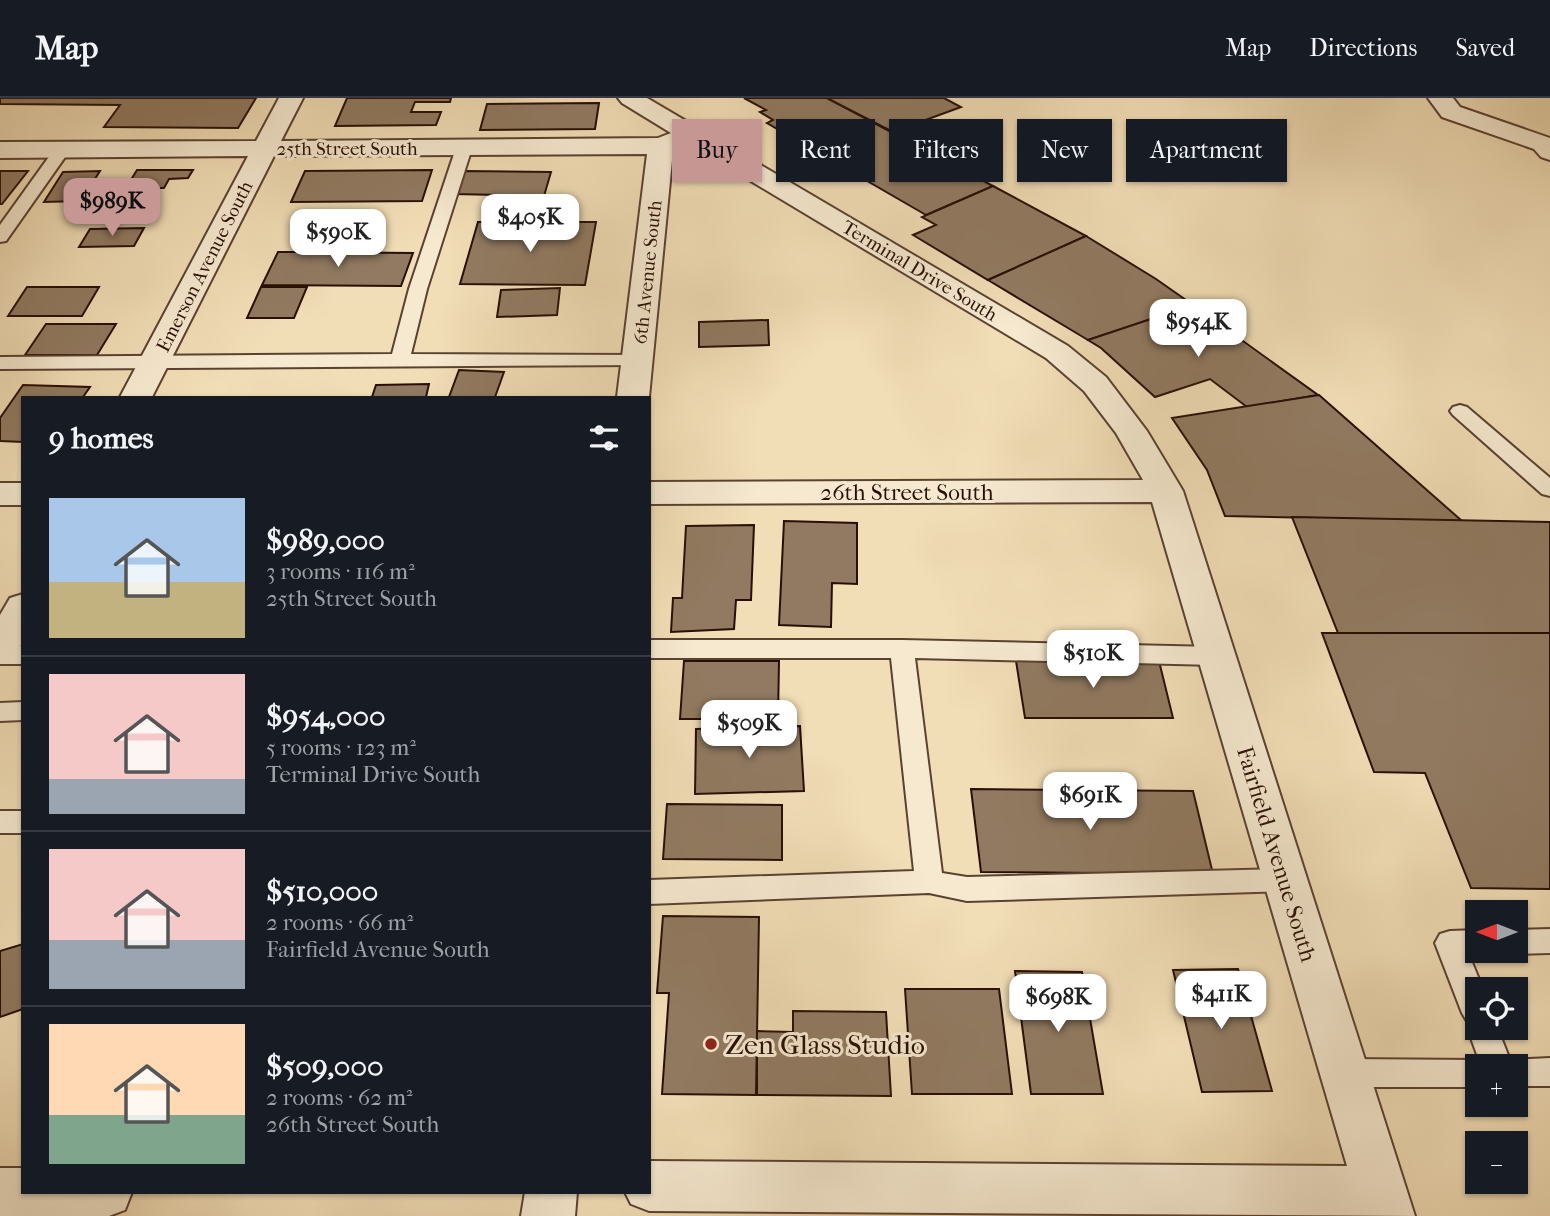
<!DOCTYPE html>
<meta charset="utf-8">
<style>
:root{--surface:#171b24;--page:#242831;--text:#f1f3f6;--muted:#9ea1a6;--line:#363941;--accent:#c59692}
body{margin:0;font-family:"IM FELL French Canon",serif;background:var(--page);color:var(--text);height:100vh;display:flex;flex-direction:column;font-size:26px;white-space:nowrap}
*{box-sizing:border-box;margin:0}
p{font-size:23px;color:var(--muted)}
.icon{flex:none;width:38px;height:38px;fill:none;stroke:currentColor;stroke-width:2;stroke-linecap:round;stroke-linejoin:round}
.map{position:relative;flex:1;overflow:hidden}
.drawer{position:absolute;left:21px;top:298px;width:630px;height:798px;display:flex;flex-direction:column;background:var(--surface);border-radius:0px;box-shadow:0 2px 5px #0004}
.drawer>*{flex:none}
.top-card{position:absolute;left:672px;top:21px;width:665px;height:63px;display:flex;gap:14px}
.needle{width:46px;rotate:270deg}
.controls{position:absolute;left:1465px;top:802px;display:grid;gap:14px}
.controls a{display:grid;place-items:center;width:63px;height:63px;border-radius:0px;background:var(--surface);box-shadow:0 2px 5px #0004;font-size:35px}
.price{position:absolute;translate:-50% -60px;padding:0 16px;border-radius:14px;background:#fff;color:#222;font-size:23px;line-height:46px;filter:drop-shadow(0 2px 4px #0008)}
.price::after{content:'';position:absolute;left:50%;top:42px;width:21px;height:16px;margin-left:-10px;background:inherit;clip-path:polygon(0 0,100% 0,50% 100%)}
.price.on{background:var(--accent);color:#111}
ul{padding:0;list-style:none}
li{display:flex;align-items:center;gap:21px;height:175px;padding:0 28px}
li+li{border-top:2px solid var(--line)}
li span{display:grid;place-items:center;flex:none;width:196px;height:140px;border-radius:0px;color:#555}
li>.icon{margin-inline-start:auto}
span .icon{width:84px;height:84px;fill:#fffc;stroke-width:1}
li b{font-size:30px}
h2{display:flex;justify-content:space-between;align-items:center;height:84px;padding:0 28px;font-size:30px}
.tag{padding:0 24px;border-radius:0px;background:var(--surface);box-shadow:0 2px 5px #0004;font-size:24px;line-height:63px}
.tag.on{background:var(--accent);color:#111}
header{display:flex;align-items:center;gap:42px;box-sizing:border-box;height:98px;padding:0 35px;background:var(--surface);border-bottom:2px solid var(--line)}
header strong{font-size:33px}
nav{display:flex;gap:38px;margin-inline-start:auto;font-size:24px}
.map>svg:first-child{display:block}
.building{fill:#917a61;stroke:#280f05;stroke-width:2}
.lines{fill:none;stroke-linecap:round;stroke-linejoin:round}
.lane-casing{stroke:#5a4231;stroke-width:4}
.street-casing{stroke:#5a4231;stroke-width:4}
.lane{fill:#f6e9d0;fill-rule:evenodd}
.street{fill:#f6e9d0;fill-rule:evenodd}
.poi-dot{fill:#8f2418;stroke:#f6e9d0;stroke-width:2.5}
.labels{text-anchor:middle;stroke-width:6;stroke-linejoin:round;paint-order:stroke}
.far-street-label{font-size:19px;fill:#280f05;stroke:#f6e9d0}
.street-label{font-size:23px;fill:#280f05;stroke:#f6e9d0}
.near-poi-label{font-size:28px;fill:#280f05;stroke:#f6e9d0;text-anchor:start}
</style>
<header>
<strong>Map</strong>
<nav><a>Map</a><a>Directions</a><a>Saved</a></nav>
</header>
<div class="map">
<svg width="1550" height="1118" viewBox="0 0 1550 1118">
<rect width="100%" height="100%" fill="#f1ddb6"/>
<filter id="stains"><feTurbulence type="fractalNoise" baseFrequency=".00286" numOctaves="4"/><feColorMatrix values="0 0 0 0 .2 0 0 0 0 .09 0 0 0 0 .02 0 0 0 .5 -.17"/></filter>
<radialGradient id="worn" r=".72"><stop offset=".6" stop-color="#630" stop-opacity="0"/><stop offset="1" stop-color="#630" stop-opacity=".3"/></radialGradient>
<g class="building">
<path d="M0,0H256L238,30L104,29L120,7L0,6Z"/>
<path d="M347,0H451L450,4H415L411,14H441L436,27L335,28Z"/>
<path d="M744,0H827L993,88L926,117L767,25L773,22L760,14L766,12Z"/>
<path d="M827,0H944L961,9L893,34Z"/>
<path d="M599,5L595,31L480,32L487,6Z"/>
<path d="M137,72H193L188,80L169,81L164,90H126Z"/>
<path d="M432,72L422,103L291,104L305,73Z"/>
<path d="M0,73H28L2,106H0Z"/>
<path d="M100,73L81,103L44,104L63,74Z"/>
<path d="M464,73L551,74L544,98L455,96Z"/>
<path d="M993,88L1086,138L988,182L913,137L936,127L922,119Z"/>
<path d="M478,124H596L585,187L460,186Z"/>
<path d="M144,130L134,148L79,149L90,131Z"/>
<path d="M1086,138L1156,181L1193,207L1088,242L988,182Z"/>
<path d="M278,154H301L413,155L401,188L262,187Z"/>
<path d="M27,189H99L82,218H8Z"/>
<path d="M261,189H307L294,220H247Z"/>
<path d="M560,190L557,217L497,219L501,192Z"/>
<path d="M1193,207L1318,297L1247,309L1210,281L1155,299L1101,250L1088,242Z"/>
<path d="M768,222L769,247L699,249V224Z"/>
<path d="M46,226H116L97,257H25Z"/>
<path d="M459,272L504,274L495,299H449Z"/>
<path d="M429,286L426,299H372L376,287Z"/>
<path d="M23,287L90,289L83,299H23V344L0,343V320Z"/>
<path d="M1319,297L1462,423L1225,418L1207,372L1172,320Z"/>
<path d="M1292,419L1550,424V535H1338Z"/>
<path d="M784,423L857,425V486L832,485L831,529L779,527Z"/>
<path d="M754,427L751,502H736L734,531L671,534L673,500H682L686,428Z"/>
<path d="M1322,535H1550V791L1471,790L1425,675L1374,674Z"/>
<path d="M684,563H779L778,621H680Z"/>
<path d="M1016,563H1159L1173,620H1025Z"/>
<path d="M800,628L804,693L695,696L696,631Z"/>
<path d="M971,691L1193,693L1213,776L981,774Z"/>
<path d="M667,706L782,707V762L663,761Z"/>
<path d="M663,818L759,819L756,997L662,996L669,895H657Z"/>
<path d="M23,846V911L0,919V853Z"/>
<path d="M1238,871L1272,993L1202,994L1173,872Z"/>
<path d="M1015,873L1082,874L1103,996H1031Z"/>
<path d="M905,891H999L1012,996H912Z"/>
<path d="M793,913L886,914L891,998L757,997V933L793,934Z"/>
</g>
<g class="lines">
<defs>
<g id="lane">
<path d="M464,45L472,50L427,191L411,256L637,257L647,263L644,267L0,271V259L392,256L409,191L456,50Z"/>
<path d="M62,47L70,52L6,143L0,144V127L56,49Z"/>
<path d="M1460,307L1467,309L1550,380V398L1542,396L1453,317L1450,313L1453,309Z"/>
<path d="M649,542H902L1216,549L1225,552L1228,558L1225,564L1216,567L915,560L942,775L967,779L1285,771L1295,774L1299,782L1295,790L1285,793L967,803L929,795L649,806V782L914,773L891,560H649Z"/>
<rect x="0" y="548" width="23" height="18"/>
<path d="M23,604V622L0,623V605Z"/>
<rect x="0" y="713" width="23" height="22"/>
<path d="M1550,831V855L1516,856L1505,852H1516V832Z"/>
<path d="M1477,832V852H1488L1469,857L1483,891H1477V929H1497L1510,962L1550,960V988H1516V968H1477V989H1344L1333,985L1328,975L1333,965L1344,961L1479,962L1467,929L1468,925L1462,915L1435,845L1440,836L1450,833Z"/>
</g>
<g id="street">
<path d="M279,0H303L281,43L658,40L671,35L622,5L618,0H647L1068,248L1106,279L1147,333L1183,393L1415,1118L649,1113L631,1106L625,1094H649V1063L1347,1068L1152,404L649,406V384L1143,382L1116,335L1084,293L1046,260L689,46L673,52L649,299H617L647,56L274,58L152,299H120L248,58L0,60V44L256,43Z"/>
<path d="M1428,0H1453L1460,9L1550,40V62L1541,59L1534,51L1442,19Z"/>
<rect x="0" y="385" width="23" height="22"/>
<path d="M23,496V543L14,560L0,563V517L10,500Z"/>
<path d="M0,1070H23V1094H132L125,1112L109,1118H0Z"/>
<path d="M525,1094H577L575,1118H521Z"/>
</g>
</defs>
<use href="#lane" class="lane-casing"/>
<use href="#street" class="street-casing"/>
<use href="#lane" class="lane"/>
<use href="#street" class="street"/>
</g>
<circle class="poi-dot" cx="711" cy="946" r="7"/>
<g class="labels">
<g class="far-street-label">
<text x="347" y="57">25th Street South</text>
<text transform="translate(204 168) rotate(-63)" y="7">Emerson Avenue South</text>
<text transform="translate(920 172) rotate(31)" y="7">Terminal Drive South</text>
<text transform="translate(647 174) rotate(-84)" y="7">6th Avenue South</text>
</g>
<g class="street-label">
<text x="907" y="402">26th Street South</text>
<text transform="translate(1277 756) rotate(73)" y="8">Fairfield Avenue South</text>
</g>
<g class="near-poi-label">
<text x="725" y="956">Zen Glass Studio</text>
</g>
</g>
<rect width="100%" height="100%" filter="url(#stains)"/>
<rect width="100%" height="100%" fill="url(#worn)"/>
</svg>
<div class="controls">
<a><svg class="needle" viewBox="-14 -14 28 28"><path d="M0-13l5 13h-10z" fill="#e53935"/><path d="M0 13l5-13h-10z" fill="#9ea1a6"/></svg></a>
<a><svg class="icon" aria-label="locate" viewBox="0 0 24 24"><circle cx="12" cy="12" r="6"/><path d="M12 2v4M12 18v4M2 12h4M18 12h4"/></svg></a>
<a>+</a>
<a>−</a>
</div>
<b class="price on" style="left:112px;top:140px">$989K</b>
<b class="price" style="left:530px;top:156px">$405K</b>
<b class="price" style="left:338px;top:171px">$590K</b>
<b class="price" style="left:1198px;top:261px">$954K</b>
<b class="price" style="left:1093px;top:592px">$510K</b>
<b class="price" style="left:749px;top:662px">$509K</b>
<b class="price" style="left:1090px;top:734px">$691K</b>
<b class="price" style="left:1221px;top:933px">$411K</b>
<b class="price" style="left:1058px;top:936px">$698K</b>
<div class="top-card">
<a class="tag on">Buy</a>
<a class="tag">Rent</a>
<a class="tag">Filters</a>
<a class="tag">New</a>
<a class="tag">Apartment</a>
</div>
<section class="drawer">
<h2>9 homes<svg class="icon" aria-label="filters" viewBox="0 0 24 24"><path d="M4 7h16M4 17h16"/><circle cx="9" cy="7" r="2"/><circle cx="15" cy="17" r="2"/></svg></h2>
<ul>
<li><span style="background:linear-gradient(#a9c7e8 60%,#c2b280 0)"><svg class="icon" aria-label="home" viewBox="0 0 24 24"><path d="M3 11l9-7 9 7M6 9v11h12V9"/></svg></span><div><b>$989,000</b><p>3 rooms · 116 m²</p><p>25th Street South</p></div></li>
<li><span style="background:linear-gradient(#f6c9c9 75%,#9aa5b1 0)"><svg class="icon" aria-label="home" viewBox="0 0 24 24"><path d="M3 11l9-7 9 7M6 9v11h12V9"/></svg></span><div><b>$954,000</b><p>5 rooms · 123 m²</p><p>Terminal Drive South</p></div></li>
<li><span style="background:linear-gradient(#f6c9c9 65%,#9aa5b1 0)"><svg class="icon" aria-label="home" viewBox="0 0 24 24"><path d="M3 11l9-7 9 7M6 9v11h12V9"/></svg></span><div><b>$510,000</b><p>2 rooms · 66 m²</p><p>Fairfield Avenue South</p></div></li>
<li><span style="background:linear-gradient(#ffd9b3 65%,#7fa58c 0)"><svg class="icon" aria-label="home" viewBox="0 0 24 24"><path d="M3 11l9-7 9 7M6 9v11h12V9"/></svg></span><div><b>$509,000</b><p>2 rooms · 62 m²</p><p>26th Street South</p></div></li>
</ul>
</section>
</div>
